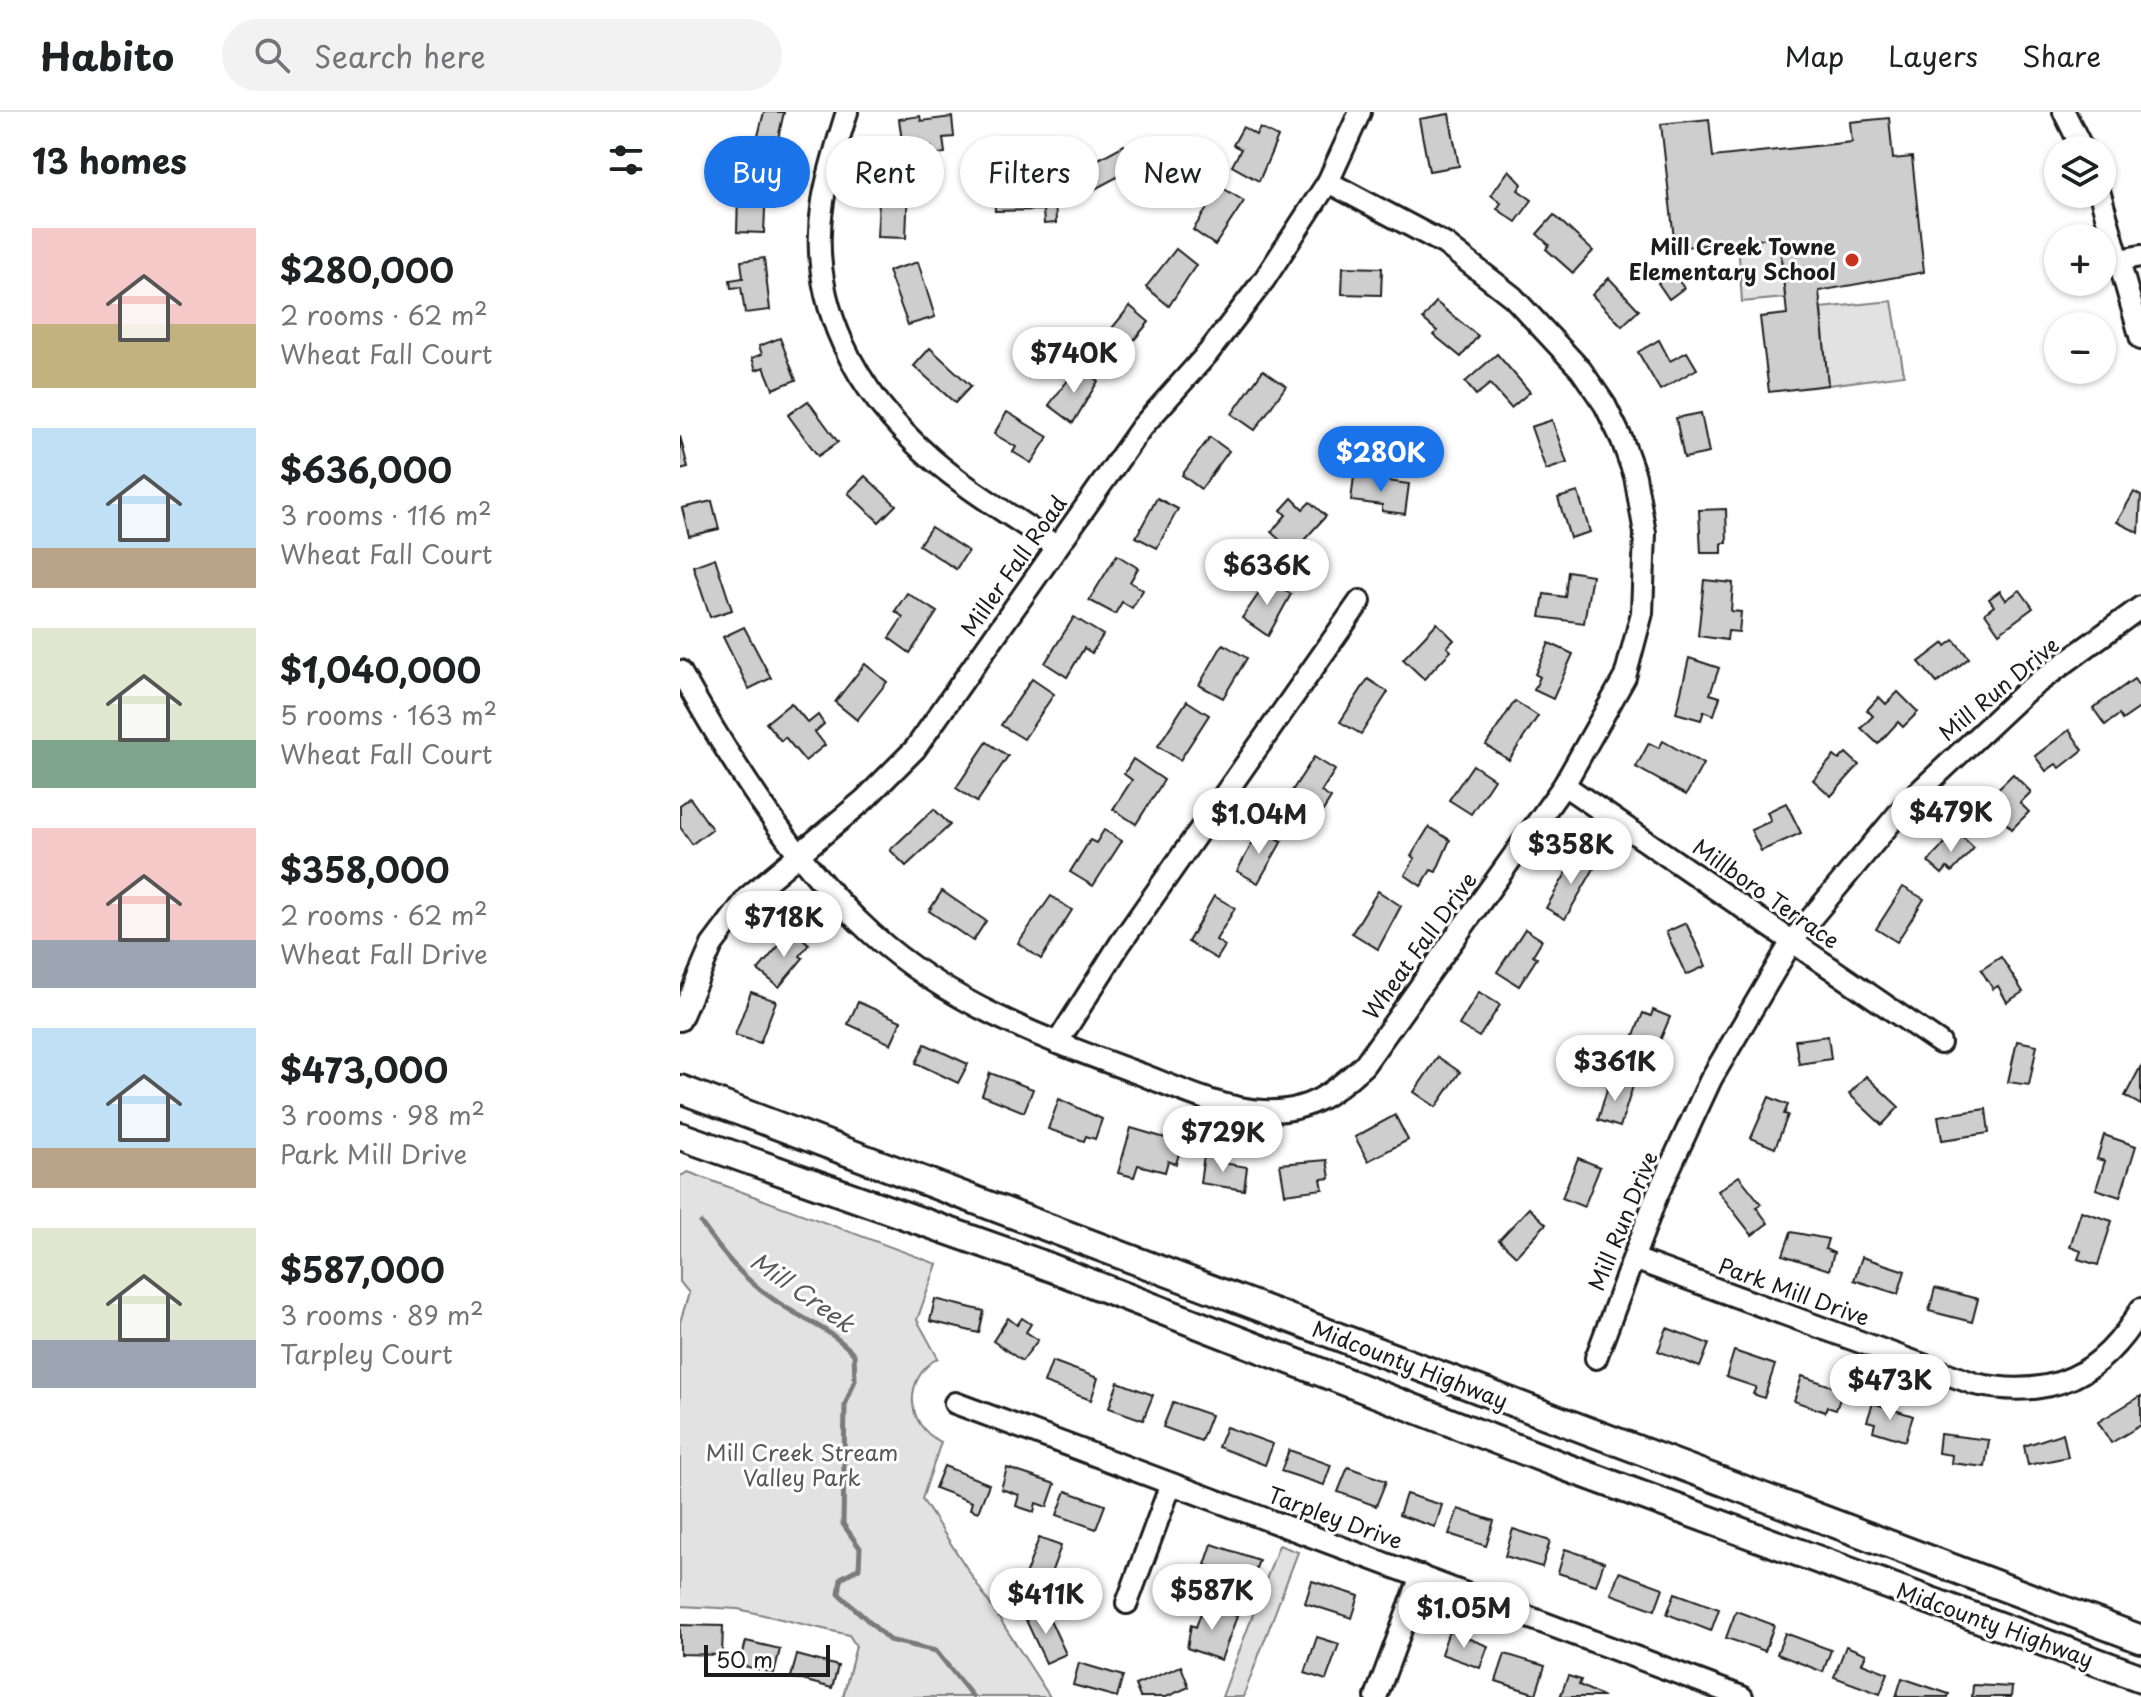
<!DOCTYPE html>
<meta charset="utf-8">
<style>
:root{--surface:#fff;--page:#f2f2f2;--text:#202124;--muted:#757577;--line:#e0e0e0;--accent:#1a73e8}
body{margin:0;font-family:"Playpen Sans",sans-serif;background:var(--page);color:var(--text);height:100vh;display:flex;flex-direction:column;font-size:30px;white-space:nowrap}
*{box-sizing:border-box;margin:0}
p{font-size:26px;color:var(--muted)}
.icon{flex:none;width:44px;height:44px;fill:none;stroke:currentColor;stroke-width:2;stroke-linecap:round;stroke-linejoin:round}
.map{position:relative;flex:1;overflow:hidden}
.sheet{display:flex;flex-direction:column;background:var(--surface);width:680px}
.sheet>*{flex:none}
.top-card{position:absolute;left:24px;top:24px;width:760px;height:72px;display:flex;gap:16px}
.fabs{position:absolute;left:1364px;top:24px;display:grid;gap:16px}
.fabs a{display:grid;place-items:center;width:72px;height:72px;border-radius:50%;background:var(--surface);box-shadow:0 2px 6px #0004;font-size:40px}
.scale{position:absolute;left:24px;bottom:20px;width:126px;box-sizing:border-box;padding-left:8px;border:4px solid #1c1c1c;border-top:0;font-size:22px;line-height:28px;white-space:nowrap;color:#1c1c1c;-webkit-text-stroke:6px #fff;paint-order:stroke}
.price{position:absolute;translate:-50% -68px;padding:0 18px;border-radius:28px;background:#fff;color:#222;font-size:26px;line-height:52px;filter:drop-shadow(0 2px 4px #0008)}
.price::after{content:'';position:absolute;left:50%;top:48px;width:24px;height:18px;margin-left:-12px;background:inherit;clip-path:polygon(0 0,100% 0,50% 100%)}
.price.on{background:var(--accent);color:#fff}
ul{padding:0;list-style:none}
li{display:flex;align-items:center;gap:24px;height:200px;padding:0 32px}
li span{display:grid;place-items:center;flex:none;width:224px;height:160px;border-radius:0px;color:#555}
li>.icon{margin-inline-start:auto}
span .icon{width:96px;height:96px;fill:#fffc;stroke-width:1}
li b{font-size:34px}
h2{display:flex;justify-content:space-between;align-items:center;height:96px;padding:0 32px;font-size:34px}
.chip{padding:0 28px;border-radius:36px;background:var(--surface);box-shadow:0 2px 6px #0004;font-size:28px;line-height:72px}
.chip.on{background:var(--accent);color:#fff}
header{display:flex;align-items:center;gap:48px;box-sizing:border-box;height:112px;padding:0 40px;background:var(--surface);border-bottom:2px solid var(--line)}
header strong{font-size:38px}
nav{display:flex;gap:44px;margin-inline-start:auto;font-size:28px}
.search{width:560px;height:72px;background:var(--page);display:flex;align-items:center;gap:20px;box-sizing:border-box;padding:0 28px;border-radius:44px;color:var(--muted);font-size:30px}
main{display:flex;flex:1;min-height:0}
.map>svg:first-child{display:block}
.green{fill:#e2e2e2;stroke:#7f7f7f;stroke-width:2}
.lines{fill:none;stroke-linecap:round;stroke-linejoin:round}
.stream{stroke:#7a7a7a;stroke-width:5}
.building{fill:#cecece;stroke:#1c1c1c;stroke-width:2}
.minor-casing{stroke:#1c1c1c;stroke-width:26}
.major-casing{stroke:#1c1c1c;stroke-width:32}
.minor{stroke:#fff;stroke-width:20}
.major{stroke:#fff;stroke-width:26}
.poi-dot{fill:#c8321e;stroke:#fff;stroke-width:3}
.labels{text-anchor:middle;stroke-width:6;stroke-linejoin:round;paint-order:stroke}
.poi-label{font-size:22px;font-weight:bold;fill:#1c1c1c;stroke:#fff;text-anchor:end}
.street-label{font-size:22px;fill:#1c1c1c;stroke:#fff}
.park-label{font-size:22px;fill:#575757;stroke:#fff}
.water-label{font-size:24px;font-style:italic;fill:#5a5a5a;stroke:#fff}
</style>
<header>
<strong>Habito</strong>
<div class="search"><svg class="icon" aria-label="search" viewBox="0 0 24 24"><circle cx="10" cy="10" r="6"/><path d="M15 15l6 6"/></svg>Search here</div>
<nav><a>Map</a><a>Layers</a><a>Share</a></nav>
</header>
<main>
<section class="sheet">
<h2>13 homes<svg class="icon" aria-label="filters" viewBox="0 0 24 24"><path d="M4 7h16M4 17h16"/><circle cx="9" cy="7" r="2"/><circle cx="15" cy="17" r="2"/></svg></h2>
<ul>
<li><span style="background:linear-gradient(#f6c9c9 60%,#c2b280 0)"><svg class="icon" aria-label="home" viewBox="0 0 24 24"><path d="M3 11l9-7 9 7M6 9v11h12V9"/></svg></span><div><b>$280,000</b><p>2 rooms · 62 m²</p><p>Wheat Fall Court</p></div></li>
<li><span style="background:linear-gradient(#bfe0f5 75%,#b9a48a 0)"><svg class="icon" aria-label="home" viewBox="0 0 24 24"><path d="M3 11l9-7 9 7M6 9v11h12V9"/></svg></span><div><b>$636,000</b><p>3 rooms · 116 m²</p><p>Wheat Fall Court</p></div></li>
<li><span style="background:linear-gradient(#dfe7d0 70%,#7fa58c 0)"><svg class="icon" aria-label="home" viewBox="0 0 24 24"><path d="M3 11l9-7 9 7M6 9v11h12V9"/></svg></span><div><b>$1,040,000</b><p>5 rooms · 163 m²</p><p>Wheat Fall Court</p></div></li>
<li><span style="background:linear-gradient(#f6c9c9 70%,#9aa5b1 0)"><svg class="icon" aria-label="home" viewBox="0 0 24 24"><path d="M3 11l9-7 9 7M6 9v11h12V9"/></svg></span><div><b>$358,000</b><p>2 rooms · 62 m²</p><p>Wheat Fall Drive</p></div></li>
<li><span style="background:linear-gradient(#bfe0f5 75%,#b9a48a 0)"><svg class="icon" aria-label="home" viewBox="0 0 24 24"><path d="M3 11l9-7 9 7M6 9v11h12V9"/></svg></span><div><b>$473,000</b><p>3 rooms · 98 m²</p><p>Park Mill Drive</p></div></li>
<li><span style="background:linear-gradient(#dfe7d0 70%,#9aa5b1 0)"><svg class="icon" aria-label="home" viewBox="0 0 24 24"><path d="M3 11l9-7 9 7M6 9v11h12V9"/></svg></span><div><b>$587,000</b><p>3 rooms · 89 m²</p><p>Tarpley Court</p></div></li>
</ul>
</section>
<div class="map">
<svg width="1461" height="1585" viewBox="0 0 1461 1585">
<rect width="100%" height="100%" fill="#fff"/>
<filter id="ink" filterUnits="userSpaceOnUse"><feTurbulence type="fractalNoise" baseFrequency=".0125" numOctaves="2"/><feDisplacementMap in="SourceGraphic" scale="16" xChannelSelector="R" yChannelSelector="G"/><feConvolveMatrix kernelMatrix="1 2 1 2 8 2 1 2 1" color-interpolation-filters="sRGB"/></filter>
<g filter="url(#ink)">
<g class="green">
<path d="M1099,125L1105,186L1062,190L1058,129Z"/>
<path d="M1212,189L1224,263L1148,273L1141,196Z"/>
<path d="M8,1060L257,1152L237,1208L258,1246C223,1266 225,1313 261,1330L242,1387L370,1585H163L176,1534L169,1523L58,1497L0,1494V1210L9,1181L0,1170V1064Z"/>
<path d="M599,1433L618,1440L563,1585H542Z"/>
</g>
<g class="lines">
<path class="stream" d="M21,1111C42,1141 62,1166 93,1187C122,1208 149,1215 174,1242L175,1268L165,1293L163,1412L180,1436L179,1456L161,1466L159,1482L209,1528L256,1539L293,1585"/>
</g>
<g class="building">
<path d="M84,0H104L95,40L75,36Z"/>
<path d="M769,2L779,54L749,59L739,7Z"/>
<path d="M240,4L241,9L272,5L274,25L263,26L265,41L252,43L251,34L223,37L219,7Z"/>
<path d="M1209,6L1213,47L1232,45L1244,160L1139,179L1148,273L1089,280L1080,205L1107,202L1099,125L995,136L981,12L1029,7L1033,45L1172,30L1170,10Z"/>
<path d="M563,15L576,23L580,16L598,25L579,69L552,54L561,37L553,33Z"/>
<path d="M444,33L456,55L415,77L404,55Z"/>
<path d="M829,58L842,72L838,78L852,88L836,110L817,97L821,91L811,83Z"/>
<path d="M200,72L228,74L226,126L197,125Z"/>
<path d="M64,73L86,74L84,121L57,120L58,82H64Z"/>
<path d="M366,74V84H375L376,111L364,112L363,98L315,99L314,75Z"/>
<path d="M541,75L564,89L535,133L513,118Z"/>
<path d="M874,103L913,139L893,161L866,137L869,133L857,122Z"/>
<path d="M496,137L516,153L489,194L466,175Z"/>
<path d="M84,146L90,198L65,201L61,175L51,176L50,168L63,166L61,149Z"/>
<path d="M238,150L255,205L228,213L208,159Z"/>
<path d="M663,155L702,156L701,183L662,182Z"/>
<path d="M993,161L1004,176L989,187L978,171Z"/>
<path d="M929,166L959,198L942,214L912,183Z"/>
<path d="M756,190L798,224L781,245L754,223L757,219L743,207Z"/>
<path d="M450,194L469,210L443,241L424,226Z"/>
<path d="M100,226L116,268L93,277L84,255L76,258L72,246L82,242L79,234Z"/>
<path d="M979,228L990,249L1007,240L1017,257L980,278L958,240Z"/>
<path d="M250,236L291,274L275,291L234,254Z"/>
<path d="M817,242L850,280L831,296L810,272L796,283L785,270Z"/>
<path d="M398,255L418,269L393,311L369,293Z"/>
<path d="M583,258L606,274L575,318L552,302Z"/>
<path d="M128,289L158,330L138,344L108,303Z"/>
<path d="M327,300L368,325L351,351L333,340L336,335L314,322Z"/>
<path d="M1021,301L1029,341L1004,346L996,306Z"/>
<path d="M872,308L887,351L866,358L851,315Z"/>
<path d="M0,324L8,356L0,358Z"/>
<path d="M530,325L549,339L521,377L502,363Z"/>
<path d="M185,364L216,393L199,410L168,381Z"/>
<path d="M674,364L729,372L725,402L702,399V393L671,389Z"/>
<path d="M898,380L910,420L890,426L878,386Z"/>
<path d="M1454,380L1461,384L1459,421L1437,410Z"/>
<path d="M477,386L498,397L477,436L456,425Z"/>
<path d="M612,386L623,397L630,390L646,404L613,440L591,420L606,403L601,398Z"/>
<path d="M32,389L39,417L9,424L2,396Z"/>
<path d="M1046,397L1047,431H1042V441H1021L1019,398Z"/>
<path d="M251,415L288,439L276,457L239,433Z"/>
<path d="M437,443L458,456L450,470L463,478L452,496L442,490L435,502L409,488Z"/>
<path d="M35,446L52,498L30,505L13,454Z"/>
<path d="M888,459L912,463L904,511L860,505L864,482L885,485Z"/>
<path d="M589,467L611,482L588,524L562,506Z"/>
<path d="M1024,468L1053,471L1051,499L1061,500L1059,520L1048,519L1047,528L1018,524Z"/>
<path d="M1340,478L1353,496L1319,521L1305,501L1314,494L1309,487L1320,479L1326,488Z"/>
<path d="M227,481L257,500L230,541L209,526L223,505L215,499Z"/>
<path d="M394,505L423,523L412,541L404,536L387,565L365,551Z"/>
<path d="M757,511L774,528L767,535L771,539L744,567L723,547Z"/>
<path d="M64,515L91,566L69,577L43,525Z"/>
<path d="M1274,528L1289,546L1257,571L1239,550L1264,531L1266,534Z"/>
<path d="M869,531L893,542L873,587L854,578L860,565L855,562Z"/>
<path d="M543,532L567,546L543,586L519,573Z"/>
<path d="M1009,546L1039,556L1030,582L1040,585L1034,603L1024,599L1021,608L996,601Z"/>
<path d="M185,552L207,570L177,608L155,590Z"/>
<path d="M352,567L374,582L344,627L321,613Z"/>
<path d="M688,567L708,580L681,622L660,610Z"/>
<path d="M1454,567L1461,577V595L1442,608L1439,603L1425,613L1413,596Z"/>
<path d="M1218,580L1238,600L1223,615L1218,610L1198,632L1181,616L1193,604L1187,598L1199,585L1206,592Z"/>
<path d="M507,589L529,603L500,648L478,634Z"/>
<path d="M835,589L858,604L829,648L806,633Z"/>
<path d="M111,591L128,611L138,603L144,612L135,620L145,633L125,649L105,625L101,629L86,611Z"/>
<path d="M1389,618L1403,638L1380,656L1376,652L1366,659L1355,644Z"/>
<path d="M983,629L1023,652L1006,683L956,655L969,631L979,636Z"/>
<path d="M307,630L328,644L297,690L276,676Z"/>
<path d="M1166,641L1179,653L1151,684L1133,668L1154,644L1159,648Z"/>
<path d="M634,645L655,658L641,680L651,686L641,702L610,682Z"/>
<path d="M453,647L484,668L456,712L433,697L452,668L444,662Z"/>
<path d="M793,653L814,667L791,702L769,688Z"/>
<path d="M1333,662L1351,680L1340,691L1349,700L1332,717L1324,709L1315,719L1295,699Z"/>
<path d="M10,686L32,717L12,732L0,715V693Z"/>
<path d="M1106,691L1121,721L1081,739L1071,718L1091,709L1087,700Z"/>
<path d="M254,697L270,713L226,754L210,738Z"/>
<path d="M749,715L770,728L756,760L751,758L741,774L725,763L735,746L731,744Z"/>
<path d="M580,717L602,729L578,771L557,759Z"/>
<path d="M424,718L442,729L413,774L390,760L410,728L416,731Z"/>
<path d="M1276,719L1294,736L1272,760L1267,756L1262,762L1248,750Z"/>
<path d="M897,742L916,753L885,807L866,796Z"/>
<path d="M1223,775L1244,787L1217,830L1196,817Z"/>
<path d="M262,779L306,809L293,829L249,799Z"/>
<path d="M698,779L721,794L698,837L672,821Z"/>
<path d="M371,784L392,798L361,847L338,831Z"/>
<path d="M534,784L555,796L536,828L545,834L537,847L508,830Z"/>
<path d="M1006,811L1026,854L1006,863L986,820Z"/>
<path d="M845,817L862,828L853,843L857,846L839,874L817,860Z"/>
<path d="M112,818L129,832L120,844L123,846L99,875L78,858Z"/>
<path d="M1321,845L1343,880L1327,890L1318,874L1313,877L1301,858Z"/>
<path d="M71,880L96,889L80,931L55,923Z"/>
<path d="M799,880L820,893L799,925L779,913Z"/>
<path d="M178,890L221,909L211,932L168,912Z"/>
<path d="M973,898L990,905L973,945L949,935L963,901L971,904Z"/>
<path d="M1148,924L1151,947L1119,952L1115,928Z"/>
<path d="M1337,929L1357,933L1349,973L1328,970Z"/>
<path d="M245,932L288,952L278,971L236,951Z"/>
<path d="M758,945L780,960L756,995L734,980Z"/>
<path d="M1461,954V993L1445,984Z"/>
<path d="M310,961L353,977L344,1000L302,983Z"/>
<path d="M1186,964L1219,995L1202,1013L1169,982Z"/>
<path d="M930,967L953,974L940,1015L918,1008Z"/>
<path d="M1089,985L1108,993L1104,1002L1108,1003L1095,1036L1071,1026Z"/>
<path d="M379,987L422,1007L415,1027L406,1024L404,1029L368,1017Z"/>
<path d="M1306,997L1309,1021L1262,1028L1258,1004Z"/>
<path d="M715,1003L728,1028L688,1049L675,1025Z"/>
<path d="M451,1016L502,1031L496,1052L488,1049L485,1060L458,1053L454,1065L438,1061Z"/>
<path d="M1424,1023L1456,1034L1440,1085L1416,1077L1425,1049L1417,1047Z"/>
<path d="M524,1043L544,1046L543,1051L567,1055L564,1078L520,1071Z"/>
<path d="M898,1046L920,1055L904,1095L882,1086Z"/>
<path d="M647,1048L650,1066L641,1067L643,1077L605,1082L600,1052Z"/>
<path d="M1059,1064L1081,1092L1076,1095L1088,1111L1072,1123L1038,1079Z"/>
<path d="M849,1096L866,1112L836,1144L819,1128Z"/>
<path d="M1401,1099L1432,1109L1418,1153L1398,1147L1401,1139L1390,1135Z"/>
<path d="M1111,1120L1148,1127L1145,1137L1154,1141L1149,1158L1103,1143Z"/>
<path d="M1182,1145L1225,1159L1218,1182L1174,1168Z"/>
<path d="M1255,1176L1298,1187L1292,1210L1249,1199Z"/>
<path d="M255,1187L304,1199L299,1221L250,1209Z"/>
<path d="M328,1206L337,1213L342,1206L351,1212L346,1220L358,1228L342,1249L313,1229Z"/>
<path d="M987,1216L1029,1232L1020,1255L978,1239Z"/>
<path d="M1054,1239L1095,1253L1084,1286L1073,1282L1076,1275L1046,1265Z"/>
<path d="M372,1249L418,1266L411,1288L364,1271Z"/>
<path d="M1122,1264L1163,1278L1156,1298L1147,1295L1145,1300L1114,1289Z"/>
<path d="M438,1270L473,1283L463,1308L429,1296Z"/>
<path d="M1461,1284V1313L1431,1331L1418,1310Z"/>
<path d="M493,1290L531,1303L521,1329L483,1315Z"/>
<path d="M1193,1291L1233,1304L1225,1329L1193,1319L1195,1311L1187,1309Z"/>
<path d="M546,1315L593,1332L585,1353L538,1335Z"/>
<path d="M1383,1321L1388,1345L1348,1353L1344,1334Z"/>
<path d="M1260,1322L1309,1328L1305,1355L1271,1351L1272,1343L1258,1341Z"/>
<path d="M609,1338L651,1353L644,1373L601,1359Z"/>
<path d="M264,1354L309,1372L298,1400L290,1397L292,1390L255,1376Z"/>
<path d="M668,1355L706,1369L696,1394L658,1380Z"/>
<path d="M327,1356L375,1372L367,1395L356,1391L354,1400L336,1394L339,1383L321,1377Z"/>
<path d="M386,1379L425,1393L416,1417L377,1403Z"/>
<path d="M726,1382L762,1393L755,1415L719,1403Z"/>
<path d="M778,1397L814,1409L806,1434L769,1422Z"/>
<path d="M833,1417L870,1429L862,1455L825,1444Z"/>
<path d="M359,1426L381,1434L364,1480L342,1472Z"/>
<path d="M532,1432L579,1448L571,1470L525,1453Z"/>
<path d="M885,1437L924,1450L916,1473L878,1461Z"/>
<path d="M939,1460L983,1476L975,1498L931,1482Z"/>
<path d="M632,1469L679,1484L672,1506L625,1491Z"/>
<path d="M995,1481L1039,1497L1031,1519L987,1502Z"/>
<path d="M524,1492L557,1504L541,1548L507,1536L511,1513L516,1515Z"/>
<path d="M365,1497L386,1542L366,1551L345,1506Z"/>
<path d="M1056,1499L1094,1513L1085,1539L1046,1526Z"/>
<path d="M0,1513L43,1514L42,1543L0,1542Z"/>
<path d="M769,1519L808,1534L800,1556L761,1542Z"/>
<path d="M1105,1521L1151,1538L1143,1560L1097,1542Z"/>
<path d="M637,1525L659,1532L646,1568L625,1561Z"/>
<path d="M66,1529L100,1537L94,1561L60,1553Z"/>
<path d="M1166,1534L1186,1542L1182,1551L1208,1561L1200,1582L1154,1565Z"/>
<path d="M825,1542L865,1554L856,1582L816,1569Z"/>
<path d="M117,1543L158,1554L152,1576L111,1565Z"/>
<path d="M399,1551L443,1564L437,1585L393,1573Z"/>
<path d="M501,1554L509,1575L486,1585H460L455,1573Z"/>
<path d="M888,1564L901,1568L899,1573L924,1585H880Z"/>
<path d="M1222,1566L1269,1582L1268,1585H1216Z"/>
<path d="M1293,1573L1332,1575L1331,1585H1292Z"/>
</g>
<g class="lines">
<defs>
<g id="minor">
<path d="M167,0C158,29 148,59 143,89C126,191 177,282 252,347C290,380 336,406 377,435"/>
<path d="M1384,0L1403,38"/>
<path d="M1420,82L1461,227"/>
<path d="M1439,148L1461,144"/>
<path d="M0,559C50,649 115,752 192,822C270,893 365,927 463,963C502,978 542,997 584,999C629,1001 653,981 684,953L884,673L945,565L962,501L965,421L955,364L942,328L925,293L901,258L833,185L765,132L648,70"/>
<path d="M884,673L1260,931"/>
<path d="M0,908L32,833L68,785L184,688L235,637L461,316L528,241L584,168L648,70L680,0"/>
<path d="M377,931L440,832L680,489"/>
<path d="M954,1147L1295,1272C1372,1288 1422,1264 1461,1197"/>
<path d="M916,1246L977,1083L1031,967L1112,829L1228,690L1345,580L1461,495"/>
<path d="M275,1291L1062,1585"/>
<path d="M447,1491L491,1372"/>
<path d="M696,1585L741,1464"/>
</g>
<g id="major">
<path d="M0,977L1461,1527"/>
<path d="M0,1024L359,1151L888,1356L1461,1566"/>
</g>
</defs>
<use href="#minor" class="minor-casing"/>
<use href="#major" class="major-casing"/>
<use href="#minor" class="minor"/>
<use href="#major" class="major"/>
</g>
</g>
<circle class="poi-dot" cx="1172" cy="148" r="8"/>
<g class="labels">
<g class="poi-label">
<text x="1156" y="143">Mill Creek Towne<tspan x="1156" dy="25">Elementary School</tspan></text>
</g>
<g class="street-label">
<text transform="translate(334 454) rotate(-55)" y="8">Miller Fall Road</text>
<text transform="translate(1319 577) rotate(-40)" y="8">Mill Run Drive</text>
<text transform="translate(1086 782) rotate(35)" y="8">Millboro Terrace</text>
<text transform="translate(740 834) rotate(-54)" y="8">Wheat Fall Drive</text>
<text transform="translate(943 1109) rotate(-68)" y="8">Mill Run Drive</text>
<text transform="translate(1114 1180) rotate(20)" y="8">Park Mill Drive</text>
<text transform="translate(730 1253) rotate(21)" y="8">Midcounty Highway</text>
<text transform="translate(655 1406) rotate(20)" y="8">Tarpley Drive</text>
<text transform="translate(1315 1513) rotate(20)" y="8">Midcounty Highway</text>
</g>
<g class="park-label">
<text x="122" y="1349">Mill Creek Stream<tspan x="122" dy="25">Valley Park</tspan></text>
</g>
<g class="water-label">
<text transform="translate(122 1181) rotate(35)" y="8">Mill Creek</text>
</g>
</g>
</svg>
<div class="fabs">
<a><svg class="icon" aria-label="layers" viewBox="0 0 24 24"><path d="M12 4l9 5-9 5-9-5zM3 14l9 5 9-5"/></svg></a>
<a>+</a>
<a>−</a>
</div>
<div class="scale">50 m</div>
<b class="price" style="left:394px;top:283px">$740K</b>
<b class="price on" style="left:701px;top:382px">$280K</b>
<b class="price" style="left:587px;top:495px">$636K</b>
<b class="price" style="left:1271px;top:742px">$479K</b>
<b class="price" style="left:579px;top:744px">$1.04M</b>
<b class="price" style="left:891px;top:774px">$358K</b>
<b class="price" style="left:104px;top:847px">$718K</b>
<b class="price" style="left:935px;top:991px">$361K</b>
<b class="price" style="left:543px;top:1062px">$729K</b>
<b class="price" style="left:1210px;top:1310px">$473K</b>
<b class="price" style="left:532px;top:1520px">$587K</b>
<b class="price" style="left:366px;top:1524px">$411K</b>
<b class="price" style="left:784px;top:1538px">$1.05M</b>
<div class="top-card">
<a class="chip on">Buy</a>
<a class="chip">Rent</a>
<a class="chip">Filters</a>
<a class="chip">New</a>
</div>
</div>
</main>
